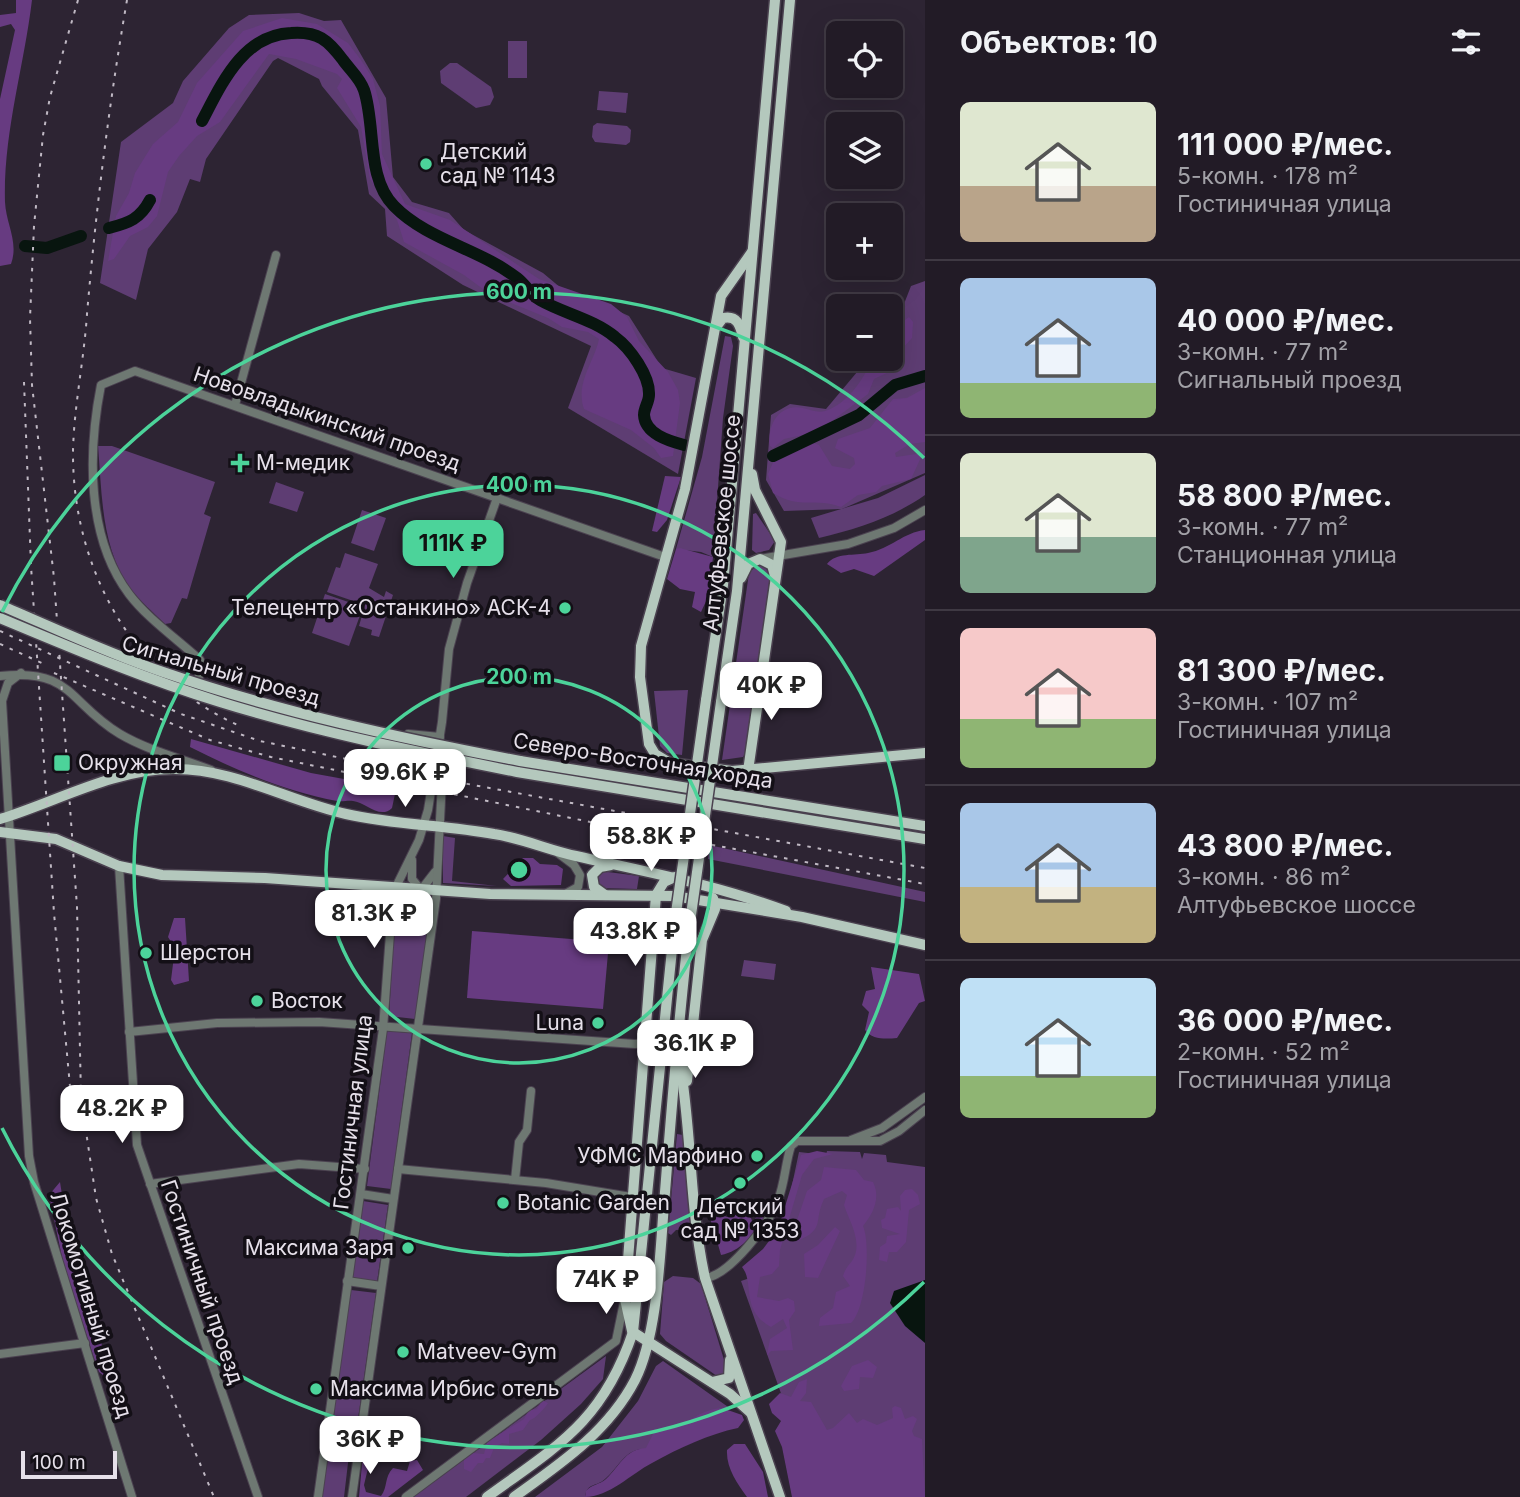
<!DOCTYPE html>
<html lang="ru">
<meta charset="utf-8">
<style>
:root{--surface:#221b26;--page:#2e2832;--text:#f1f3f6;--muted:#a2a1a7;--line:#3f3943;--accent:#4cd39a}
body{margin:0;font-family:Inter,sans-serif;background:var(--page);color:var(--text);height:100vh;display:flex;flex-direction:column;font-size:26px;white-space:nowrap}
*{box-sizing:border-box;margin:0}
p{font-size:23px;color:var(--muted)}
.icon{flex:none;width:38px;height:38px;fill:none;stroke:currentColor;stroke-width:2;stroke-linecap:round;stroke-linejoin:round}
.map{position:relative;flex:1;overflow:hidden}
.panel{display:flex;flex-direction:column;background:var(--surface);width:595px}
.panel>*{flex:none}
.fabs{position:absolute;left:826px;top:21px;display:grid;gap:14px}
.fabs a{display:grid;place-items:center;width:77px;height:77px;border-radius:10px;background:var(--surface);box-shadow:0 7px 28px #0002,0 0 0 2px var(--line);font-size:35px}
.scale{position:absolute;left:21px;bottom:18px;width:96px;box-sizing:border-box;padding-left:7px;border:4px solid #e6e0ea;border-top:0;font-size:19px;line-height:24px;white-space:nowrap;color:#e6e0ea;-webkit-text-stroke:5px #130f16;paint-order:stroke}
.price{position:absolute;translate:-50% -60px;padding:0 16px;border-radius:14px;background:#fff;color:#222;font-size:23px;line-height:46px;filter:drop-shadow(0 2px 4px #0008)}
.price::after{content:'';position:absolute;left:50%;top:42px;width:21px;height:16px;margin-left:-10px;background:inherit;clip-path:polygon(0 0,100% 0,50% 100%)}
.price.current{background:var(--accent);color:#111}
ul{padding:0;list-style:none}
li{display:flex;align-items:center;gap:21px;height:175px;padding:0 35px}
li+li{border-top:2px solid var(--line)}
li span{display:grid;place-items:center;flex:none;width:196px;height:140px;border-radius:10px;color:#555}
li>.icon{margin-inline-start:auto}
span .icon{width:84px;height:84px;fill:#fffc;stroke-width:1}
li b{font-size:30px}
h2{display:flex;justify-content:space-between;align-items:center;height:84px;padding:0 35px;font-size:30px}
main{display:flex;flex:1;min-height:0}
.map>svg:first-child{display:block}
.green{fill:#5e3d73}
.forest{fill:#673b81}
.water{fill:#08150f}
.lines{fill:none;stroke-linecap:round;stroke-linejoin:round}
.river{stroke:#08150f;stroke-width:12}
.minor-casing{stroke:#4b4250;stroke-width:10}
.major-casing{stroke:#4b4250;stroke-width:13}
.minor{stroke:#6e7872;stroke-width:8}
.major{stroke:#b4c8bd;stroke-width:10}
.rail{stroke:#c0b9c4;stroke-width:2;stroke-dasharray:3.5 7;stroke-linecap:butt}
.major-bridge-casing{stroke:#4b4250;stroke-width:13;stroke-linecap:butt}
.major-bridge{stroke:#b4c8bd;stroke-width:10}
.ring{fill:none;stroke:#4cd39a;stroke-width:3.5}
.poi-dot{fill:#4cd39a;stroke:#130f16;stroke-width:2.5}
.labels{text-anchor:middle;stroke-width:7;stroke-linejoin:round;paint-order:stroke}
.poi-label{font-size:21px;fill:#e6e0ea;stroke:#130f16;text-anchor:start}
.street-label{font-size:21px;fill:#e6e0ea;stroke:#130f16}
.centre{fill:#4cd39a;stroke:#130f16;stroke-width:3.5}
.ring-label{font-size:21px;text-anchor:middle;font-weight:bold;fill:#4cd39a;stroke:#130f16;stroke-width:7;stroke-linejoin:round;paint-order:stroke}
</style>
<main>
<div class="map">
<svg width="925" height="1497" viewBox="0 0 925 1497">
<rect width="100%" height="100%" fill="#2d2433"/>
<g class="green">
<path d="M299,13L324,21L341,20L386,98L393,177L412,202L449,213L464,230L543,273L573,298L598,302L629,316L662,368L696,378L678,474L568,408L591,346L463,285L387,236L385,209L369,194L358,130L322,86L319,79L278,58L273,61L206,159L200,182L190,179L177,212L148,249L136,300L100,283L121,142L173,103L183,81L229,28L249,15Z"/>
<rect x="508" y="41" width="19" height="37"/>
<path d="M450,63H457L491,87L494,97L490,105L476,108L441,83L440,71Z"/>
<path d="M599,91L628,93L626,113L597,110Z"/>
<path d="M597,123L627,126L631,130L630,142L626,145L595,142L592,137L593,126Z"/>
<path d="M925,281V473L842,509L784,511L766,480L771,415L790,404L826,409L868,359H891V320L902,309L911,286Z"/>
<path d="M725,336L731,337L733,346L723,418L713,557L701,552L676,549L702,457Z"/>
<path d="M98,446H112L215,482L204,514L211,517L187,599L182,598L171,623L165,624C153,612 140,601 130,588C101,548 102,493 98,446Z"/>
<path d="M925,475V495C892,518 857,529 819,538L811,518L878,498Z"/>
<path d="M276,482L304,492L297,512L269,503Z"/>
<path d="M362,510L386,518L374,551L351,543Z"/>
<path d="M756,513L775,541L769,550L756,553L752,550L753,514Z"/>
<path d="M345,553L378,564L369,588L384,597L386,591L393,595L379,637L371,635L372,630L359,626L365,605L327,592L336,567L340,568Z"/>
<path d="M757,565H764L770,575L747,750L743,757L722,760L749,573Z"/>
<path d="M325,594L363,607L349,646L312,633Z"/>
<path d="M688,690L682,755L667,753L660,746L654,691Z"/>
<path d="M443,836L455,838L452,881L497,886L443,883Z"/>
<path d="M709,845L925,892V902L708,859Z"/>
<path d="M600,871L639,876L637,889L599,888L595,879Z"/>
<path d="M396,898L432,901L415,1019L389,1016Z"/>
<path d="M744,960L776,964L774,980L741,976Z"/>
<path d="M387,1031L412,1033L391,1189L367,1186Z"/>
<path d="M677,1134L683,1135L694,1235L688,1229L676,1230L671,1235L668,1233Z"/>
<path d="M827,1151L860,1152L862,1159L864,1153L886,1155L887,1162L925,1167V1497L789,1426L783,1399L741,1281L774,1270L799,1152L826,1155Z"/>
<path d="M363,1201L388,1205L377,1282L351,1277Z"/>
<path d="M673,1276L693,1278L701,1284L728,1373L717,1376L666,1341L660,1334L664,1282Z"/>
<path d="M351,1290L376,1293L354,1447L350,1446L344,1497H320Z"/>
<path d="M606,1356L603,1379L581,1404L541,1440L466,1497H413Z"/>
<path d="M663,1361L731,1409C712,1406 658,1434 646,1449C625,1448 619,1467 605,1479C597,1487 587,1482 585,1497H535L602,1447L638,1401L656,1366Z"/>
</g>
<g class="forest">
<path d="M16,0H32C24,67 3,134 5,202C6,224 19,242 11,264L0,266V99L15,30L11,24L0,27V15L16,13Z"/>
<path d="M282,18L317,24L348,43L361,60L373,79L380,106L382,154L405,204L450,220L539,279L611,304L627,317L639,341L668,372L678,390L680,403L673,456L661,458L654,448L631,430L584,409C575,383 594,363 599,339L588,332L562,327L548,318L491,295L464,275L404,242L397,220L370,179L361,127L337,88L342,79L337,74L296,59L269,54L220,122L197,136L179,156L168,172L157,216L148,227L130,236L114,259L108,261L116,216L129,193L135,173L153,144L178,122L197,83L243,31Z"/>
<path d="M909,317L913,322L912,338L900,351L894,350L891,371L874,379L868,394L817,432L784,439L773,448L770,446C767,425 779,403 803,408C811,410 818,413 825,411C848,404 863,379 873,359H891V330Z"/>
<path d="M925,388V442L910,444L895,453L896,457L923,453L911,479L882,486L876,492L858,495L841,507C816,497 800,510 773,493L768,474L775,458L811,442L819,445L832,466L850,469L855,464L854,458L835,448L838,439L870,428L893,399L907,398Z"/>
<path d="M665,476L681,477L667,520L657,532L652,531Z"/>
<path d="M925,530V540L874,576L854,569L841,573L827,564C836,552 855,556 868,553C890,549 904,532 925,530Z"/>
<path d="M680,548L713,557L709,595L701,612L692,607L695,592L680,589L667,579L676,549Z"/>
<path d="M191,739L311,773L388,787L395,794L392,808C380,820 365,802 353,801C348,800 343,802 337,801C287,792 235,770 190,747Z"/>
<path d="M523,858H533L540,864L557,865L563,869L561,885L511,886L503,879Z"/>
<path d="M174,918H185L189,981L174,985L171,980L175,948L168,937Z"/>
<path d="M472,931L609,942L603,1009L467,998Z"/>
<path d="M871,967L919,974L925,1001L919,1003L897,1038C886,1039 872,1040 865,1030L869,1012L862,1005L866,991L875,989Z"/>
<path d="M817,1151L833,1154L814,1159L802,1175L780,1250L779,1266L772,1274L760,1277L757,1297L779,1301L788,1298L794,1301L795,1311L789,1320L793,1350L771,1351L767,1355L770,1339L787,1328L783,1319L771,1327C740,1310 755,1283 742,1267L763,1249L778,1229L801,1155Z"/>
<path d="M824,1167L856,1170L864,1180L873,1182C881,1198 873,1214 863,1226C871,1244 866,1310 851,1323L819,1326L820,1318L833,1308L836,1292L850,1286L843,1276C845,1269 848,1266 852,1261C864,1243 849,1221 844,1205L847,1195L842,1191L824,1199C813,1222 826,1229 797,1241L793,1232L807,1191L821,1180Z"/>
<path d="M60,1182L63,1201L58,1205L59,1216L84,1292L87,1312L100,1330L104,1364L110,1376L107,1378L99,1372L94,1358L63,1262L49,1195Z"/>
<path d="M912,1189L918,1195L920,1204L909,1210L906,1242L897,1252H889L887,1262L879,1260L880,1247L886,1243L887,1236L900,1234L882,1228L881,1220L885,1218L887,1209L898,1207L901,1211L900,1196L905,1190Z"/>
<path d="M716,1204L726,1217L732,1215L736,1206L751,1204L743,1213L751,1218L753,1224L761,1205L770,1204C761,1225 745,1251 721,1255L715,1234L711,1233L712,1225L706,1205Z"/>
<path d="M835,1227L840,1231L818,1278L805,1277L804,1254L818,1245Z"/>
<path d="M868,1360L877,1367L873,1378L860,1377L859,1389L844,1391L841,1386L852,1366Z"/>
<path d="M807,1379L806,1393L800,1401L811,1402L827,1430L833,1428L849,1413L857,1423L863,1419L877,1425L893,1418L892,1408L895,1406L901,1408L905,1419L913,1416L917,1419L912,1431L914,1436L922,1439L925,1497H792L782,1447L775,1431L781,1421L772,1413L769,1404L780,1393L791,1397L799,1382Z"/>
<path d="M542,1400L548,1403C545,1408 535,1419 530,1420L523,1430L509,1434V1444L502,1443L494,1448L490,1458H486L483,1463H478L471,1472L464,1469V1458L473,1453L484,1454L487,1442L524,1419L529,1410L537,1409Z"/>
<path d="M722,1408L742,1415L744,1420L738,1428C709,1434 679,1448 652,1463C631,1474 609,1497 585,1497L586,1491C592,1484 599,1485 606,1479C619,1467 625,1449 646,1448L654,1432C684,1431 694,1410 722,1408Z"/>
<path d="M368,1436L393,1442L406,1450L370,1460L364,1485L366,1492L381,1496C388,1487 384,1477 393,1468L407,1471L410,1461L417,1460L423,1470L388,1497H359L364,1442Z"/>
<path d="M734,1444H745L763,1472L768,1497H747C737,1483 726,1468 727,1450Z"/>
</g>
<path class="water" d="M925,1280V1343L905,1326L890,1303L894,1291Z"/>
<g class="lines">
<g class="river">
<path d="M202,121C222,83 243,35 291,33C318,31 328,40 343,60C350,70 360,78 364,90C376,126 366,178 394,206C427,240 480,249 517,278C525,284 531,295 540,300C565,314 593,319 615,337C630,348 650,376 649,395C649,402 644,408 644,415C645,434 669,441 684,445"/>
<path d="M109,228C129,223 140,219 150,200"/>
<path d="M25,246L47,248L81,236"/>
<path d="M773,456L859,415L895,385L925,376"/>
</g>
<defs>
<g id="minor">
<path d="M235,405L276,255"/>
<path d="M760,559L848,544L894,528L925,510"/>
<path d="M21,673L8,683L2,701L29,1156L34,1182L132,1497"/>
<path d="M0,676C73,668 68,703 120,734C147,750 182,759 211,770"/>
<path d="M198,689L200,660C177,639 147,618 129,594C86,537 88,451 101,385L135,371L665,557"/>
<path d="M408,734L440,737"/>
<path d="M558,853L574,865L580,875L578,887L567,893"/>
<path d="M412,860V879L421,890L435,872"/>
<path d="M119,866L137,1145L258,1497"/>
<path d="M129,1032L217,1023L319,1022L635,1044L659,1041"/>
<path d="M851,1140L882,1128L925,1097"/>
<path d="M398,1169L546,1183L631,1197"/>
<path d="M515,1180L519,1142L527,1130L531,1091"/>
<path d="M150,1184L299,1164L365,1169"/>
<path d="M361,1194L393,1199"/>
<path d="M705,1278C729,1276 770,1223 778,1200C785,1183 785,1164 791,1146L797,1141H880L899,1131L925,1110"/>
<path d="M347,1281L381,1286"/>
<path d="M0,1354L85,1343"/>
<path d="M318,1497L383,1029L393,893L419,840L428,810L442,722L449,649L467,583L497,498"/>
<path d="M352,1497L436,899L443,761L441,754"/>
<path d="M406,1497L616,1341L624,1302"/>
</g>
<g id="major">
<path d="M752,252L721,296L685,489L641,646L640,677L649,744L655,754L670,763L732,771L925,753"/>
<path d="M716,327L723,318C737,315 740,325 743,337"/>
<path d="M741,578L748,564L760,559L772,565L775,576"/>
<path d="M706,700L723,585L775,0"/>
<path d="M721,702L737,591L790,0"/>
<path d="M520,761L925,826"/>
<path d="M748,771L781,542L755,490L752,474"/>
<path d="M517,772L925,839"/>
<path d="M0,819C56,802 113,769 173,769C233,768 288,801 346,814C395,825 445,825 494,834C522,838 548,850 576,856C647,872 717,885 786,911"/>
<path d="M0,832L56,839L119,866L162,875L265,878L490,894L674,896L802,917L925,945"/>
<path d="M605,895L594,887L592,875L600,867L611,865"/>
<path d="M679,1057C692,1130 689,1205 705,1278L780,1497"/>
<path d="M687,1081L702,940L715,909L713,898"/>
<path d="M632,1331L625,1299L656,895L664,882L675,877"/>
<path d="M633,1332L730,1394L750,1412"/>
<path d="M712,1382L729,1378L730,1360"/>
<path d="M487,1497C559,1445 603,1421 633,1332L675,920"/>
<path d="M514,1497C560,1464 608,1432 635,1380C659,1332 660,1246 665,1192C672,1102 679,1012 690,922"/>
</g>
</defs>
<use href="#minor" class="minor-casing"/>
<use href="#major" class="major-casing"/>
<use href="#minor" class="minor"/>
<use href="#major" class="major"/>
<g class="rail">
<path d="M78,0L50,97L43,135L34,226L30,318L32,385L54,578L77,907L81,1098L96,1198L112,1254L214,1497"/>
<path d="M127,0C109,104 96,209 87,314C84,360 74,406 73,451C72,567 132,679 242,727"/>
<path d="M24,382L31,566L54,913L72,1108"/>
<path d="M0,631L181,714L260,741L457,782L925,868"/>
<path d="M0,644L44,664"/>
<path d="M54,673L210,740L271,757L615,827L925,884"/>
</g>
<defs>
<g id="major-bridge">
<path d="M0,605C54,628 107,653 163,672C279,712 399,738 520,761"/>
<path d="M0,618C72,648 145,679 220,702C317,732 417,752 517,772"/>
<path d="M675,920L706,700"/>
<path d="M690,922L721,702"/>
</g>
</defs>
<use href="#major-bridge" class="major-bridge-casing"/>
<use href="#major-bridge" class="major-bridge"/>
</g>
<g class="ring">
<circle cx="519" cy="870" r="193"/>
<circle cx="519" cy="870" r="385"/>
<path d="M924 1282A578 578 0 0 1 2 1128M2 612A578 578 0 0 1 924 458"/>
</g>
<g class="poi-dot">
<circle cx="426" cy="164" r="7"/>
<path d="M236.5 452.5h7v7h7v7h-7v7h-7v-7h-7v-7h7z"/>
<circle cx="565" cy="608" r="7"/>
<rect x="53" y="754" width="18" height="18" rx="3.5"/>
<circle cx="146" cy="953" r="7"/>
<circle cx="257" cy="1001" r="7"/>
<circle cx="598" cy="1023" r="7"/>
<circle cx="757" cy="1156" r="7"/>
<circle cx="740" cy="1183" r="7"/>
<circle cx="503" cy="1203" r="7"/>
<circle cx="408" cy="1248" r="7"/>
<circle cx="403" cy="1352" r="7"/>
<circle cx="316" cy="1389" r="7"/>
</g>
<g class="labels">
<g class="poi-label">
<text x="440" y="159">Детский<tspan x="440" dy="24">сад № 1143</tspan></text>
<text x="256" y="470">М-медик</text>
<text x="551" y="615" text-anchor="end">Телецентр «Останкино» АСК-4</text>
<text x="78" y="770">Окружная</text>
<text x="160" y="960">Шерстон</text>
<text x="271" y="1008">Восток</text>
<text x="584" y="1030" text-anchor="end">Luna</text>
<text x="743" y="1163" text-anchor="end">УФМС Марфино</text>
<text x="517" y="1210">Botanic Garden</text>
<text x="740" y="1214" text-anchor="middle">Детский<tspan x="740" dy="24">сад № 1353</tspan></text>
<text x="394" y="1255" text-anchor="end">Максима Заря</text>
<text x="417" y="1359">Matveev-Gym</text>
<text x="330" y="1396">Максима Ирбис отель</text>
</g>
<g class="street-label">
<text transform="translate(327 419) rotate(19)" y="7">Нововладыкинский проезд</text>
<text transform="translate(722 523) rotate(-84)" y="7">Алтуфьевское шоссе</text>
<text transform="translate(221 671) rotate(16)" y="7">Сигнальный проезд</text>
<text transform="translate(643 761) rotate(9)" y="7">Северо-Восточная хорда</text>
<text transform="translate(353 1112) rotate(-83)" y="7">Гостиничная улица</text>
<text transform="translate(202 1282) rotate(71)" y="7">Гостиничный проезд</text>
<text transform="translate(91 1305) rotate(73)" y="7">Локомотивный проезд</text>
</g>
</g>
<circle cx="519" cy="870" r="10" class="centre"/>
<g class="ring-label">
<text x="519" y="299">600 m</text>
<text x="519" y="492">400 m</text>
<text x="519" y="684">200 m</text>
</g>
</svg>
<div class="fabs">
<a><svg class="icon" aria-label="locate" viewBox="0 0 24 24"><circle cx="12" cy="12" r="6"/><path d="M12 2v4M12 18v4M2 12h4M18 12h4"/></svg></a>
<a><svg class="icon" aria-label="layers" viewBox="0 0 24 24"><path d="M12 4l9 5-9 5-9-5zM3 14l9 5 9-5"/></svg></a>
<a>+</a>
<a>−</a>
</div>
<div class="scale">100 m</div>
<b class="price current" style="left:453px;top:580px">111K ₽</b>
<b class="price" style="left:771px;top:722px">40K ₽</b>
<b class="price" style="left:405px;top:809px">99.6K ₽</b>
<b class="price" style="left:651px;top:873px">58.8K ₽</b>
<b class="price" style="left:374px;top:950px">81.3K ₽</b>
<b class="price" style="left:635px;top:968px">43.8K ₽</b>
<b class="price" style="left:695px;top:1080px">36.1K ₽</b>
<b class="price" style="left:122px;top:1145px">48.2K ₽</b>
<b class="price" style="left:606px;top:1316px">74K ₽</b>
<b class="price" style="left:370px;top:1476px">36K ₽</b>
</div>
<section class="panel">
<h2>Объектов: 10<svg class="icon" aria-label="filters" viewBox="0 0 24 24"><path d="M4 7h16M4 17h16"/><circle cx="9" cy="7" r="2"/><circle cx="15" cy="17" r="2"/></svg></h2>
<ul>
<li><span style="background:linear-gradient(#dfe7d0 60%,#b9a48a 0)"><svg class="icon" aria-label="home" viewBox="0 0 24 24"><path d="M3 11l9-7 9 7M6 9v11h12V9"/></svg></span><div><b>111 000 ₽/мес.</b><p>5-комн. · 178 m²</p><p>Гостиничная улица</p></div></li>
<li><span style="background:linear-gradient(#a9c7e8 75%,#8fb573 0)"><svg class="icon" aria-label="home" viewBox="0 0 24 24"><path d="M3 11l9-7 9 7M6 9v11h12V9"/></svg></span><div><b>40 000 ₽/мес.</b><p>3-комн. · 77 m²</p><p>Сигнальный проезд</p></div></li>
<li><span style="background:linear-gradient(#dfe7d0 60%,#7fa58c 0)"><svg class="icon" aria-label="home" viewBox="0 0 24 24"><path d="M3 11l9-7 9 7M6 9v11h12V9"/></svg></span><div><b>58 800 ₽/мес.</b><p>3-комн. · 77 m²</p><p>Станционная улица</p></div></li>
<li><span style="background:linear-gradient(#f6c9c9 65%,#8fb573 0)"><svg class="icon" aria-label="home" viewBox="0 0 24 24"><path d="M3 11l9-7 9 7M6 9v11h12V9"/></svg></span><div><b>81 300 ₽/мес.</b><p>3-комн. · 107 m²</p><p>Гостиничная улица</p></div></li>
<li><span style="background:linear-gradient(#a9c7e8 60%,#c2b280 0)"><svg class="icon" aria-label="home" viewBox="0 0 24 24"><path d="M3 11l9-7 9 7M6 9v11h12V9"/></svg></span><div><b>43 800 ₽/мес.</b><p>3-комн. · 86 m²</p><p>Алтуфьевское шоссе</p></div></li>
<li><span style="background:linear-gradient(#bfe0f5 70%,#8fb573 0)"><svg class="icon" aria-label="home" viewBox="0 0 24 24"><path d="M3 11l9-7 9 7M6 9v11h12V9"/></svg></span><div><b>36 000 ₽/мес.</b><p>2-комн. · 52 m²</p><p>Гостиничная улица</p></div></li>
</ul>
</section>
</main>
